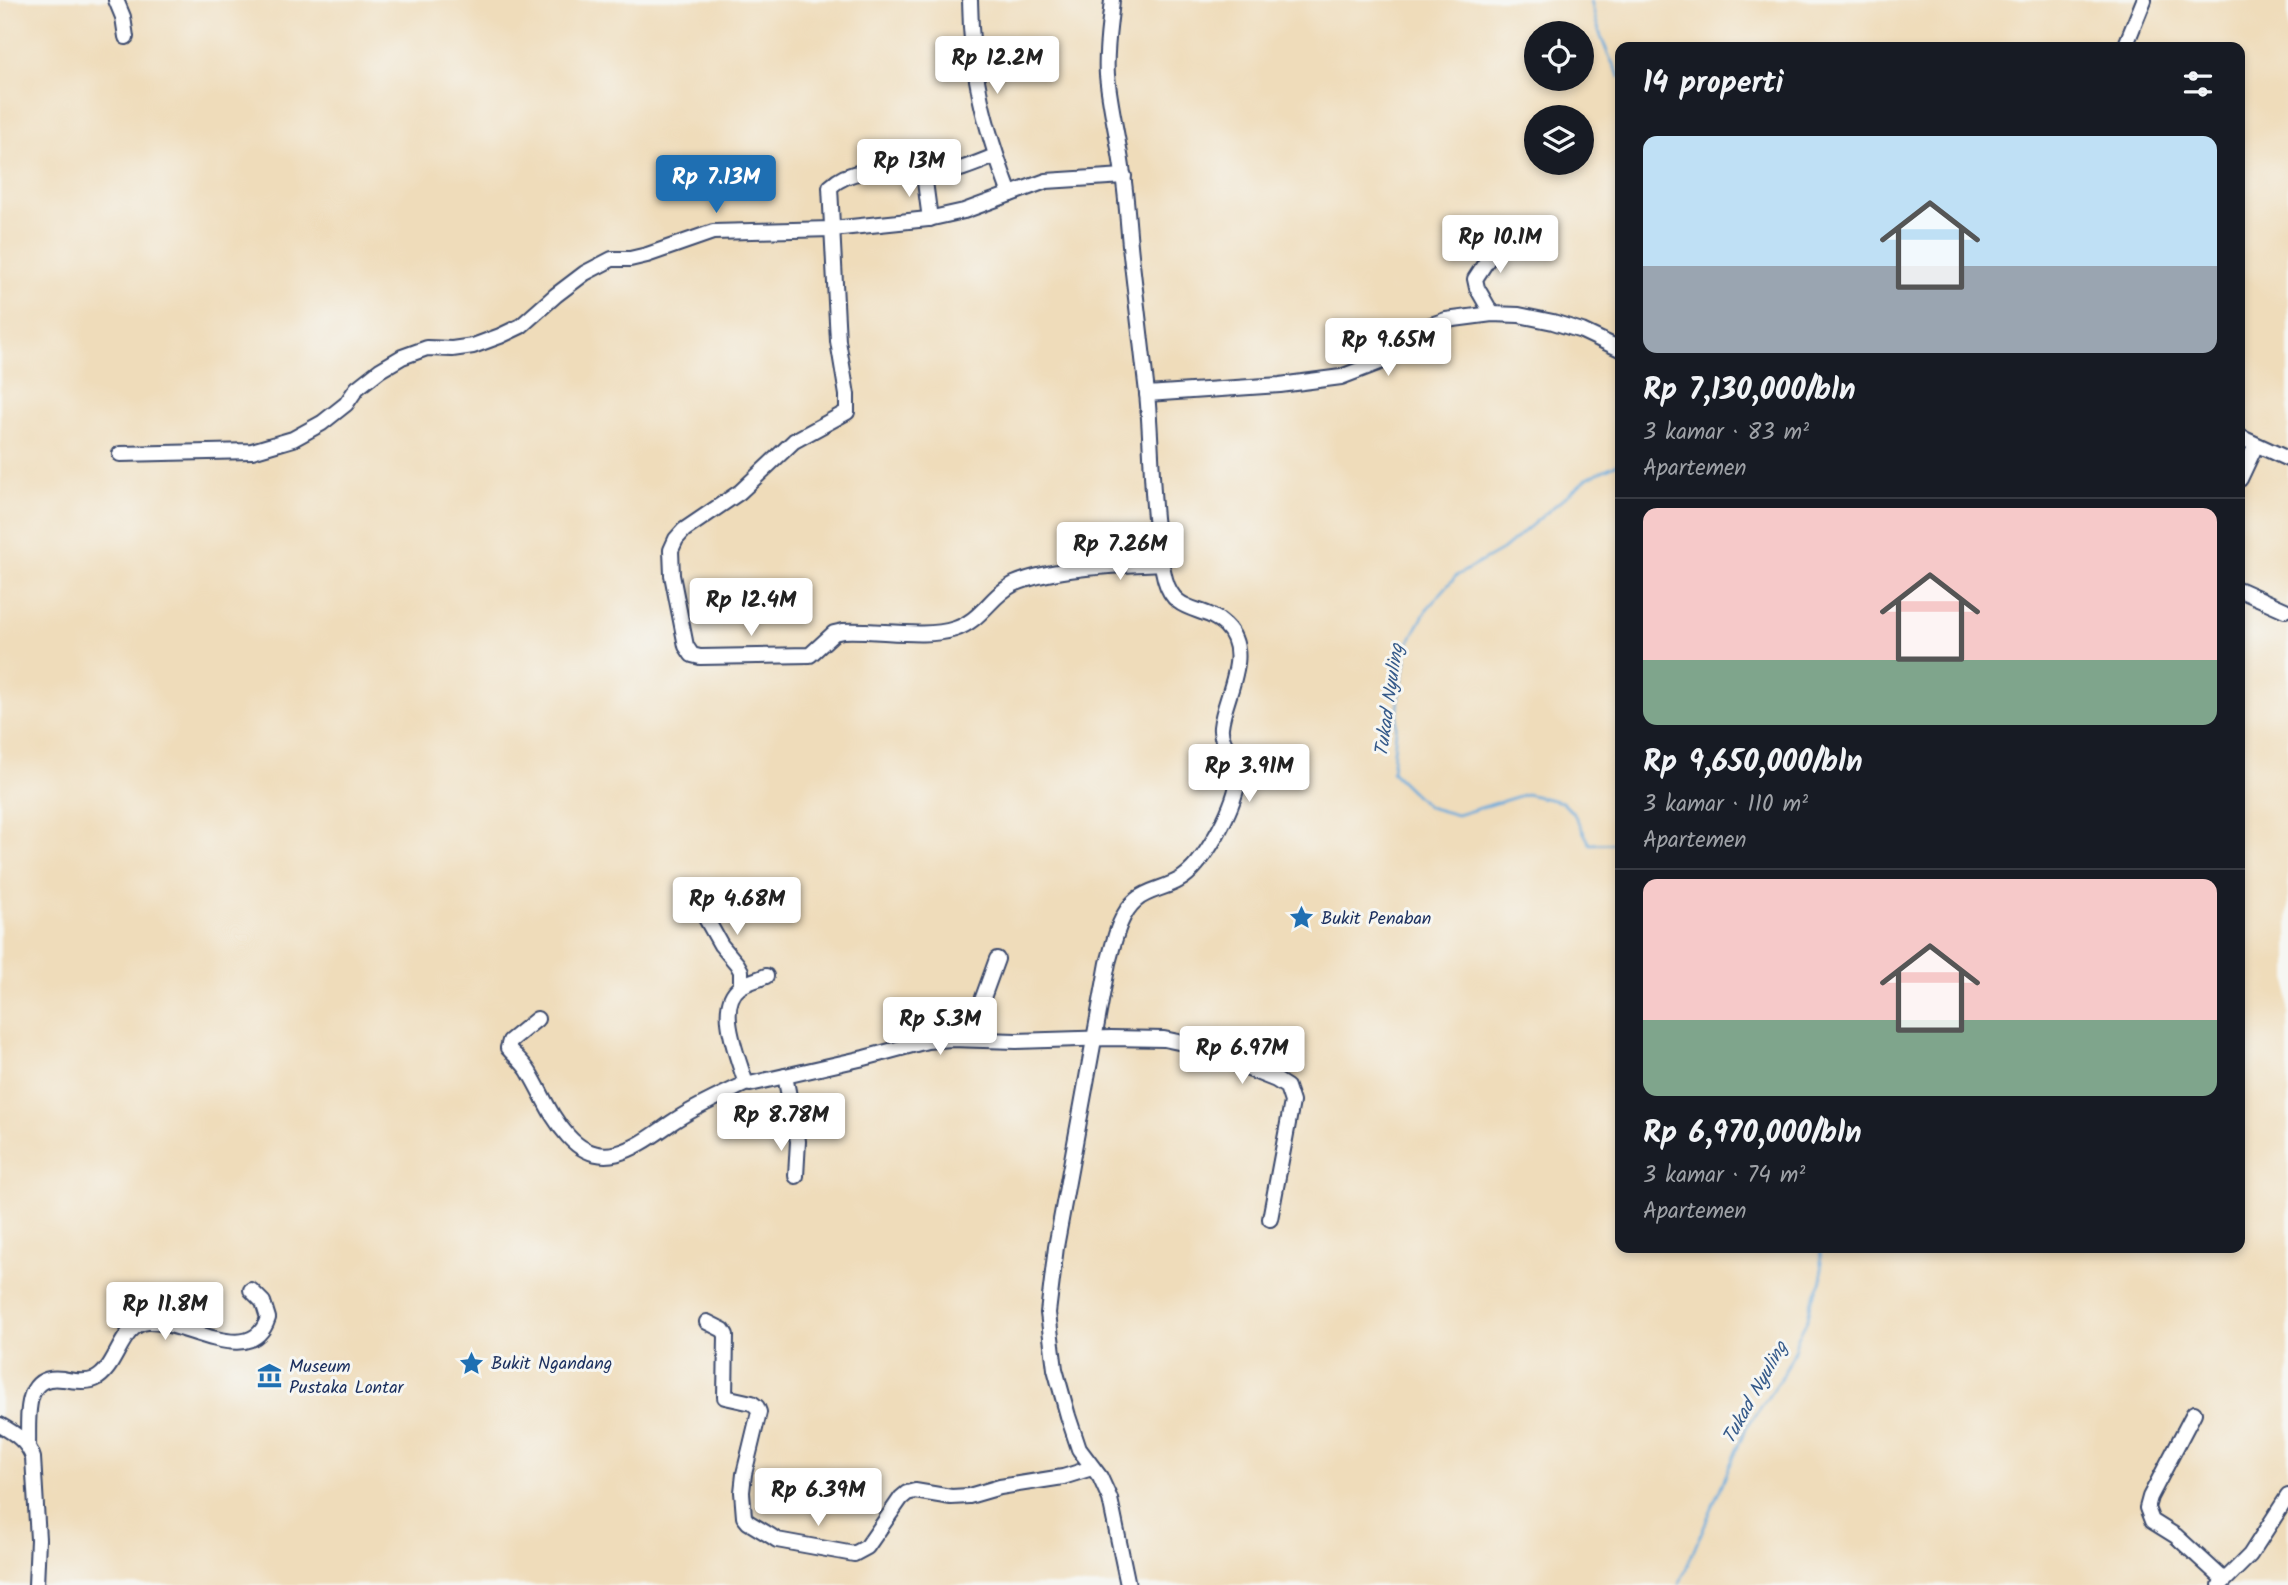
<!DOCTYPE html>
<html lang="id">
<meta charset="utf-8">
<style>
:root{--surface:#171b24;--page:#242831;--text:#f1f3f6;--muted:#9ea1a6;--line:#363941;--accent:#1f6fb2}
body{margin:0;font-family:Kalam,sans-serif;background:var(--page);color:var(--text);height:100vh;display:flex;flex-direction:column;font-size:26px;white-space:nowrap}
*{box-sizing:border-box;margin:0}
p{font-size:23px;color:var(--muted)}
.icon{flex:none;width:38px;height:38px;fill:none;stroke:currentColor;stroke-width:2;stroke-linecap:round;stroke-linejoin:round}
.map{position:relative;flex:1;overflow:hidden}
.details{position:absolute;left:1615px;top:42px;width:630px;height:1211px;display:flex;flex-direction:column;background:var(--surface);border-radius:14px;box-shadow:0 4px 10px #0003}
.details>*{flex:none}
.buttons{position:absolute;left:1524px;top:21px;display:grid;gap:14px}
.buttons a{display:grid;place-items:center;width:70px;height:70px;border-radius:50%;background:var(--surface);box-shadow:0 4px 10px #0003;font-size:35px}
.price{position:absolute;translate:-50% -60px;padding:0 16px;border-radius:7px;background:#fff;color:#222;font-size:23px;line-height:46px;filter:drop-shadow(0 2px 4px #0008)}
.price::after{content:'';position:absolute;left:50%;top:42px;width:21px;height:16px;margin-left:-10px;background:inherit;clip-path:polygon(0 0,100% 0,50% 100%)}
.price.active{background:var(--accent);color:#fff}
ul{padding:0;list-style:none}
li{display:grid;align-content:center;gap:14px;height:371px;padding:0 28px}
li+li{border-top:2px solid var(--line)}
li span{display:grid;place-items:center;height:217px;border-radius:14px;color:#555}
li>.icon{margin-inline-start:auto}
span .icon{width:126px;height:126px;fill:#fffc;stroke-width:1}
li b{font-size:30px}
h2{display:flex;justify-content:space-between;align-items:center;height:84px;padding:0 28px;font-size:30px}
.map>svg:first-child{display:block}
.lines{fill:none;stroke-linecap:round;stroke-linejoin:round}
.stream{stroke:#66a9db;stroke-width:2.5}
.minor-casing{stroke:#3b496c;stroke-width:18}
.minor{stroke:#fff;stroke-width:14}
.labels{text-anchor:middle;stroke-width:6;stroke-linejoin:round;paint-order:stroke}
.poi-label{font-size:18px;fill:#1b2f5e;stroke:#f6f6f2;text-anchor:start}
.water-label{font-size:19px;font-style:italic;fill:#355a8a;stroke:#f6f6f2}
</style>
<div class="map">
<svg width="2288" height="1585" viewBox="0 0 2288 1585">
<rect width="100%" height="100%" fill="#f6f6f2"/>
<filter id="ink" filterUnits="userSpaceOnUse"><feTurbulence type="fractalNoise" baseFrequency=".0143" numOctaves="2"/><feDisplacementMap in="SourceGraphic" scale="14" xChannelSelector="R" yChannelSelector="G"/><feConvolveMatrix kernelMatrix="1 2 1 2 8 2 1 2 1" color-interpolation-filters="sRGB"/></filter>
<filter id="wash" filterUnits="userSpaceOnUse"><feTurbulence type="fractalNoise" baseFrequency=".00686" numOctaves="4" result="noise"/><feDisplacementMap in="SourceGraphic" scale="28" xChannelSelector="R" yChannelSelector="G"/><feGaussianBlur stdDeviation="1.57" result="paint"/><feColorMatrix in="noise" values="0 0 0 0 0 0 0 0 0 0 0 0 0 0 0 0 0 1.4 0 .05"/><feComposite in="paint" operator="in"/></filter>
<g filter="url(#wash)">
<rect width="100%" height="100%" fill="#efdcba"/>
<g class="lines">
<g class="stream">
<path d="M1591,0C1596,27 1606,53 1620,77"/>
<path d="M1620,463L1589,477L1502,550L1456,576L1427,609L1409,642L1399,699L1392,772L1428,807L1457,815L1526,794L1562,802L1574,814L1590,844L1620,843"/>
<path d="M1679,1585L1746,1428L1782,1377L1794,1352L1797,1340L1808,1318L1811,1302L1822,1280L1820,1248"/>
</g>
</g>
</g>
<g filter="url(#ink)">
<g class="lines">
<defs>
<g id="minor">
<path d="M116,0L123,17L126,37"/>
<path d="M970,0C971,75 984,125 1010,194"/>
<path d="M1112,0C1110,24 1105,50 1107,75C1110,108 1119,141 1123,175C1127,201 1128,228 1131,255C1136,301 1142,347 1147,393C1153,454 1150,519 1165,579C1175,616 1203,604 1225,625C1254,653 1224,696 1221,727C1219,748 1242,759 1238,781C1233,809 1204,866 1179,880C1166,888 1147,890 1136,900C1119,914 1114,943 1108,963L1056,1247L1048,1313L1055,1369L1068,1416L1079,1449L1100,1477L1110,1499L1128,1585"/>
<path d="M2125,47L2144,0"/>
<path d="M995,156C977,163 957,172 937,174C902,178 860,159 830,187L838,341L847,395V412L794,441L740,492L684,530L676,539L671,550L672,575L686,646L692,655L700,657L810,655L834,633L843,631C876,629 925,639 955,629C981,621 991,595 1014,584C1053,567 1120,565 1162,563"/>
<path d="M924,174L930,219"/>
<path d="M1486,248L1488,259L1475,279L1477,288L1492,314"/>
<path d="M1147,394L1280,385L1341,377L1380,362L1431,325L1446,320L1492,314L1519,315L1553,322L1582,331L1620,349"/>
<path d="M2240,437L2288,459"/>
<path d="M120,454L252,451L293,439L322,423L346,404L357,388L380,370L402,357L427,348L452,349L473,346L500,336L521,326L556,295L585,273L612,259H630L647,255L713,232L832,229L928,219L964,211L1046,181L1124,176"/>
<path d="M2240,479L2256,445"/>
<path d="M2240,590L2285,610"/>
<path d="M694,897L721,945L737,964L741,971V986"/>
<path d="M766,976C757,980 747,982 740,987C715,1005 738,1057 745,1081L750,1084L864,1058L927,1041L951,1039L1016,1041L1111,1038L1164,1039L1183,1043L1276,1080L1287,1087L1292,1102L1270,1219"/>
<path d="M537,1019L510,1041L508,1048C515,1056 524,1063 529,1072C543,1095 549,1115 568,1136C603,1175 639,1145 671,1123C694,1107 722,1095 747,1083"/>
<path d="M968,1039L997,959"/>
<path d="M785,1076L798,1141L796,1176"/>
<path d="M707,1322L723,1330L726,1335L725,1397L752,1403L757,1407L759,1412L744,1474L742,1492L744,1517L748,1522L771,1536L777,1540L854,1554L867,1547L901,1498L907,1493L915,1491L951,1497L969,1496L1000,1487L1063,1477L1092,1468"/>
<path d="M2194,1413L2150,1497L2147,1508L2152,1521L2176,1536L2224,1580"/>
<path d="M0,1425C14,1433 28,1441 33,1458L38,1539L36,1585"/>
<path d="M28,1446C29,1417 22,1373 63,1379C73,1381 85,1383 95,1379C118,1368 120,1324 148,1322C184,1320 251,1370 268,1318L263,1302L251,1290"/>
<path d="M2220,1585L2250,1555L2288,1496"/>
</g>
</defs>
<use href="#minor" class="minor-casing"/>
<use href="#minor" class="minor"/>
</g>
</g>
<defs>
<symbol id="sight-bare" viewBox="-9 -9 18 18"><path d="M0-6L1.8-2.2L6-1.7L2.9 1.2L3.7 5.4L0 3.3L-3.7 5.4L-2.9 1.2L-6-1.7L-1.8-2.2Z" fill="#1f6fb2" stroke="#f6f6f2" stroke-width="2.5" paint-order="stroke"/></symbol>
<symbol id="museum-bare" viewBox="-9 -9 18 18"><path d="M0-6L6-3V-2H-6V-3ZM-5-1h2V3h-2ZM-1-1h2V3h-2ZM3-1h2V3H3ZM-6 4H6V6H-6Z" fill="#1f6fb2" stroke="#f6f6f2" stroke-width="2.5" paint-order="stroke"/></symbol>
</defs>
<g fill-rule="evenodd">
<use href="#sight-bare" x="1284" y="900" width="35" height="35"/>
<use href="#sight-bare" x="454" y="1346" width="35" height="35"/>
<use href="#museum-bare" x="252" y="1358" width="35" height="35"/>
</g>
<g class="labels">
<g class="poi-label">
<text x="1321" y="924">Bukit Penaban</text>
<text x="491" y="1369">Bukit Ngandang</text>
<text x="289" y="1372">Museum<tspan x="289" dy="21">Pustaka Lontar</tspan></text>
</g>
<g class="water-label">
<text transform="translate(1388 700) rotate(-82)" y="7">Tukad Nyuling</text>
<text transform="translate(1754 1392) rotate(-61)" y="7">Tukad Nyuling</text>
</g>
</g>
</svg>
<div class="buttons">
<a><svg class="icon" aria-label="locate" viewBox="0 0 24 24"><circle cx="12" cy="12" r="6"/><path d="M12 2v4M12 18v4M2 12h4M18 12h4"/></svg></a>
<a><svg class="icon" aria-label="layers" viewBox="0 0 24 24"><path d="M12 4l9 5-9 5-9-5zM3 14l9 5 9-5"/></svg></a>
</div>
<b class="price" style="left:997px;top:96px">Rp 12.2M</b>
<b class="price" style="left:909px;top:199px">Rp 13M</b>
<b class="price active" style="left:716px;top:215px">Rp 7.13M</b>
<b class="price" style="left:1500px;top:275px">Rp 10.1M</b>
<b class="price" style="left:1388px;top:378px">Rp 9.65M</b>
<b class="price" style="left:1120px;top:582px">Rp 7.26M</b>
<b class="price" style="left:751px;top:638px">Rp 12.4M</b>
<b class="price" style="left:1249px;top:804px">Rp 3.91M</b>
<b class="price" style="left:737px;top:937px">Rp 4.68M</b>
<b class="price" style="left:940px;top:1057px">Rp 5.3M</b>
<b class="price" style="left:1242px;top:1086px">Rp 6.97M</b>
<b class="price" style="left:781px;top:1153px">Rp 8.78M</b>
<b class="price" style="left:165px;top:1342px">Rp 11.8M</b>
<b class="price" style="left:818px;top:1528px">Rp 6.39M</b>
<section class="details">
<h2>14 properti<svg class="icon" aria-label="filters" viewBox="0 0 24 24"><path d="M4 7h16M4 17h16"/><circle cx="9" cy="7" r="2"/><circle cx="15" cy="17" r="2"/></svg></h2>
<ul>
<li><span style="background:linear-gradient(#bfe0f5 60%,#9aa5b1 0)"><svg class="icon" aria-label="home" viewBox="0 0 24 24"><path d="M3 11l9-7 9 7M6 9v11h12V9"/></svg></span><div><b>Rp 7,130,000/bln</b><p>3 kamar · 83 m²</p><p>Apartemen</p></div></li>
<li><span style="background:linear-gradient(#f6c9c9 70%,#7fa58c 0)"><svg class="icon" aria-label="home" viewBox="0 0 24 24"><path d="M3 11l9-7 9 7M6 9v11h12V9"/></svg></span><div><b>Rp 9,650,000/bln</b><p>3 kamar · 110 m²</p><p>Apartemen</p></div></li>
<li><span style="background:linear-gradient(#f6c9c9 65%,#7fa58c 0)"><svg class="icon" aria-label="home" viewBox="0 0 24 24"><path d="M3 11l9-7 9 7M6 9v11h12V9"/></svg></span><div><b>Rp 6,970,000/bln</b><p>3 kamar · 74 m²</p><p>Apartemen</p></div></li>
</ul>
</section>
</div>
